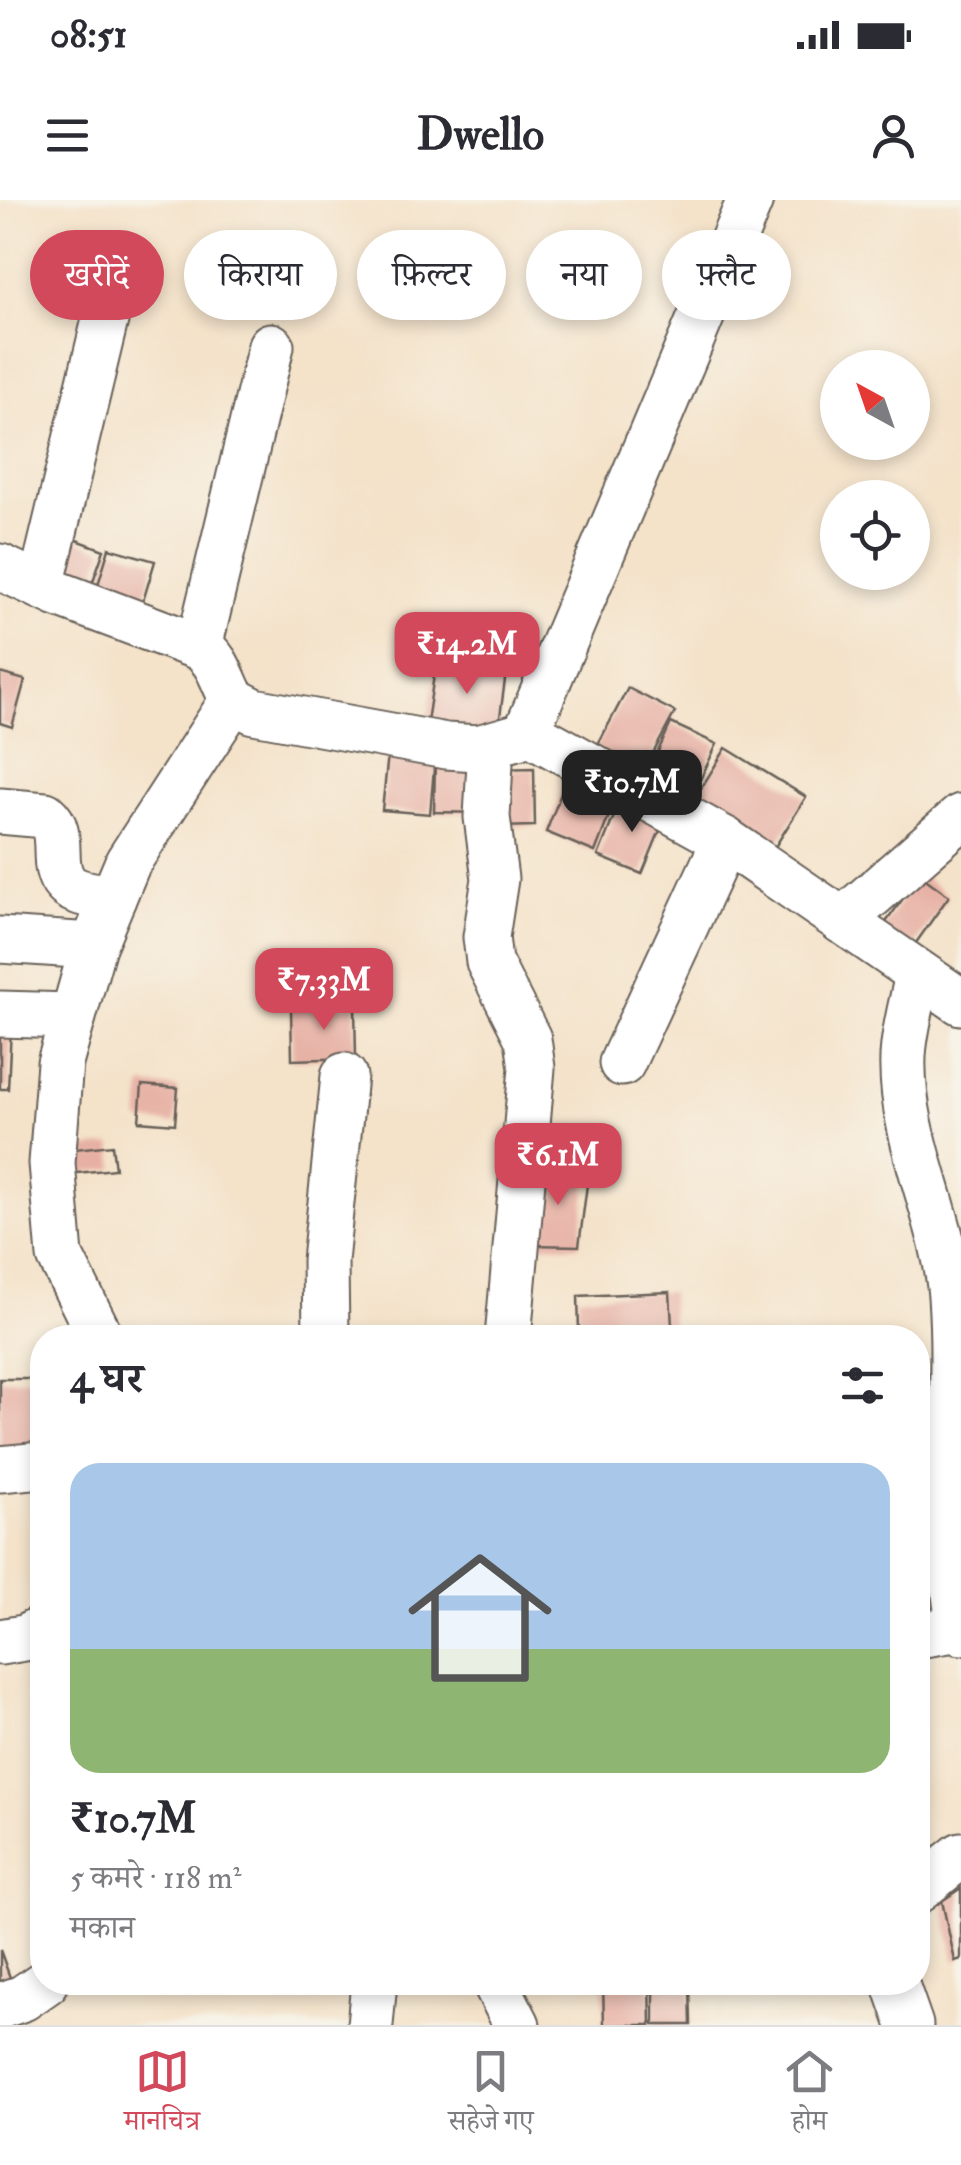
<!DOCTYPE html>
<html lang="hi">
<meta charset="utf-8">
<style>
:root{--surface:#fff;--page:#f7f7f7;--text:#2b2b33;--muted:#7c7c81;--line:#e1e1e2;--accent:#d1495b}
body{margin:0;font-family:"IM FELL Double Pica","Noto Serif Devanagari",serif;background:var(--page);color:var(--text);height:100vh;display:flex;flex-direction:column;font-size:38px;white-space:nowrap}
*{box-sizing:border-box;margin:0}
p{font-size:32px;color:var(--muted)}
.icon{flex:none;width:55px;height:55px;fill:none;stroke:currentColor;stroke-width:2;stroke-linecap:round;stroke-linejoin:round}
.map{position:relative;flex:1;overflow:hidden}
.details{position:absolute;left:30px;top:1125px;width:900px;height:670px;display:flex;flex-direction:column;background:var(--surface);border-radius:40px;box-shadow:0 5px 15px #0003}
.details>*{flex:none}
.banner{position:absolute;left:30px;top:30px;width:902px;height:90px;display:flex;gap:20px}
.needle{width:65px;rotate:320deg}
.fabs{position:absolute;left:820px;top:150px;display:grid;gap:20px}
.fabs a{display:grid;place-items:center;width:110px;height:110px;border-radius:50%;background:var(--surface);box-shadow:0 5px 15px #0003;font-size:50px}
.price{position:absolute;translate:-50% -85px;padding:0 22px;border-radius:20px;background:var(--accent);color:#fff;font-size:32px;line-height:65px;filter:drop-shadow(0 2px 5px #0008)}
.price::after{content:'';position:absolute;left:50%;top:60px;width:30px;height:22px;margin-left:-15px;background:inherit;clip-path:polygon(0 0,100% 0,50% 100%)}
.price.on{background:#222;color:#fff}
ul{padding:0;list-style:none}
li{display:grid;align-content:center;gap:20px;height:530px;padding:0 40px}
li span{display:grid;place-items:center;height:310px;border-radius:30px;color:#555}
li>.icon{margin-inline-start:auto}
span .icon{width:180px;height:180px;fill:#fffc;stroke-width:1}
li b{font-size:42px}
h2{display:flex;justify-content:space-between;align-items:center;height:120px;padding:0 40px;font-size:42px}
.pill{padding:0 35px;border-radius:45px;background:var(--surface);box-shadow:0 5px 15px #0003;font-size:35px;line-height:90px}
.pill.on{background:var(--accent);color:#fff}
.status{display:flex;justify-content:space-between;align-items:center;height:70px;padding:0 50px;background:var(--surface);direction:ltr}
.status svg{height:28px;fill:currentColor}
header{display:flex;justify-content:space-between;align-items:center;height:130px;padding:0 40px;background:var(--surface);font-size:45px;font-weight:700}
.tabs{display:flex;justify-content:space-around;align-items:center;height:140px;border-top:2px solid var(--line);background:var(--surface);font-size:28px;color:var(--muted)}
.tabs a{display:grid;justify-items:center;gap:5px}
.tabs .on{color:var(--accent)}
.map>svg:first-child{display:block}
.building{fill:#e7b0a4}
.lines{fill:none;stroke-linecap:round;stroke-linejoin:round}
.minor-casing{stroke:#686159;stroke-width:49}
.minor{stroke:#fff;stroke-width:45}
</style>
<div class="status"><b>08:51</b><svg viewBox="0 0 49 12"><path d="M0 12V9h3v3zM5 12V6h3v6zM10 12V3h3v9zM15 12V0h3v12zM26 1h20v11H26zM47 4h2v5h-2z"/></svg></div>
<header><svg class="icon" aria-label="menu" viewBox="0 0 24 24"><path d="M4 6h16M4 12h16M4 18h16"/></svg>Dwello<svg class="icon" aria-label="person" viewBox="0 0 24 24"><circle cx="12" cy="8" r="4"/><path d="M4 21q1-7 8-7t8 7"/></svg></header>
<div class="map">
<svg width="961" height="1825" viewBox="0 0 961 1825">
<rect width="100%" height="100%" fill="#f7f3e8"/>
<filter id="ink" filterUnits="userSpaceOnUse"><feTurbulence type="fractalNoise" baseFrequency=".01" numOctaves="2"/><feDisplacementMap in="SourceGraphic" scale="20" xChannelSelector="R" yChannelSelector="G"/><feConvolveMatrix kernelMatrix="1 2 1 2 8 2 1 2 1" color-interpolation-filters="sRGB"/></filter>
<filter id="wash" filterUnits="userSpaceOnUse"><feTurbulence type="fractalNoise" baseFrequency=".0048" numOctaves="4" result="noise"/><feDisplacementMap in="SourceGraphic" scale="40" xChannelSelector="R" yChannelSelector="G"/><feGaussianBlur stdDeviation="2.25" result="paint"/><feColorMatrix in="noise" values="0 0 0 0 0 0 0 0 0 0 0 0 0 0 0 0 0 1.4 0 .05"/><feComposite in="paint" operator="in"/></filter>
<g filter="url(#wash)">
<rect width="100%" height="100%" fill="#f4e2c9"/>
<g id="blocks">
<g class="building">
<path d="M74,339L104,350L88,395L58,385Z"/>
<path d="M109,348L155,361L141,408L95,395Z"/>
<path d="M437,455L507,465L497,539L426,529Z"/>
<path d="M0,473L25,480L12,527L0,523Z"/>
<path d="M628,488L675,512L643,572L596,548Z"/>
<path d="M671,523L717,544L690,601L645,580Z"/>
<path d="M726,548L806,597L775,647L695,598Z"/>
<path d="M388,554L435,557L430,614L382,610Z"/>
<path d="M435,560H485L484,613L434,612Z"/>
<path d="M534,568L535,626L498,627L497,569Z"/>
<path d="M571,568L620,587L595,652L546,632Z"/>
<path d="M622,596L667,613L642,674L598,656Z"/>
<path d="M920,675L949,696L906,757L876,736Z"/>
<path d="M355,806L356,858L292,860L291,808Z"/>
<path d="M0,828H11L8,889H0Z"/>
<path d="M142,885L178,888L175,924L139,921Z"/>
<path d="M112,945L115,969L67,974L65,950Z"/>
<path d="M536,968L588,977L579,1046L531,1045Z"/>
<path d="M670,1092L672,1126L579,1131L578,1096Z"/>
<rect x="0" y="1179" width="42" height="81"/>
<path d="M961,1688V1759L955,1761L942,1701Z"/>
<path d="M0,1750L17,1797L0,1802Z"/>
<path d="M603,1782H650L651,1825H604Z"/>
<path d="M654,1782H690L691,1825H654Z"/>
</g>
</g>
</g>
<g filter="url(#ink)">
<use href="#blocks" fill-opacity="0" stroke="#686159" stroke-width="2.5"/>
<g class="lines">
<defs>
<g id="minor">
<path d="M750,0L527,531L725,640L961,802"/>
<path d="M0,367L58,394L199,447C219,459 222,481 233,500L254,511L446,546L478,548L517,537"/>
<path d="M41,386L111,95"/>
<path d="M199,447L271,146"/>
<path d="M491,545L487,617L495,679L486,737L489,762L528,839L532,868L508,1138"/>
<path d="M0,611L45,615C67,633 48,665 66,684C76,695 99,695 113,698"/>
<path d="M842,721L961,617"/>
<path d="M0,740L93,746"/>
<path d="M918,774C913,801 904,830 903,857C900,938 944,1016 951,1096C959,1207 939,1322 961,1432"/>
<path d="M0,814L72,816"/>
<path d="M622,863L725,640"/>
<path d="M101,1138L60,1056L52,963L60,863L93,746L128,662L233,500"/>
<path d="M326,1138L325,1061L344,876"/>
<path d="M0,1269L42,1265"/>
<path d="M918,1435L960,1428"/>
<path d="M0,1442L24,1438L42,1429"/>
<path d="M918,1690L961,1655"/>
<path d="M495,1782L517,1825"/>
<path d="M895,1782L910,1825"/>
<path d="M0,1806L23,1798L46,1782"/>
<path d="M370,1825L374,1782"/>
</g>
</defs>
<use href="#minor" class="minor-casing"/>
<use href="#minor" class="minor"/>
</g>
</g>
</svg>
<div class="fabs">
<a><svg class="needle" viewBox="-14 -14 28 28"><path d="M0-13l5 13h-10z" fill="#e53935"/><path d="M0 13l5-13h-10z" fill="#7c7c81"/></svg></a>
<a><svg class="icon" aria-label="locate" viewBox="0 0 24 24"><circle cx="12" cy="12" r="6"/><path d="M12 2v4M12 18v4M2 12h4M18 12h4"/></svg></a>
</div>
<b class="price" style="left:467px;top:497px">₹14.2M</b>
<b class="price on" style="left:632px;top:635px">₹10.7M</b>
<b class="price" style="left:324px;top:833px">₹7.33M</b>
<b class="price" style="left:558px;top:1008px">₹6.1M</b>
<div class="banner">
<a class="pill on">खरीदें</a>
<a class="pill">किराया</a>
<a class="pill">फ़िल्टर</a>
<a class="pill">नया</a>
<a class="pill">फ़्लैट</a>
</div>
<section class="details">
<h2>4 घर<svg class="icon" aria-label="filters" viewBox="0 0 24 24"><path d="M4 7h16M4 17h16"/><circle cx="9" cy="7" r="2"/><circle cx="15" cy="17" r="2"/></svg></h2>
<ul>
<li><span style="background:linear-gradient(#a9c7e8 60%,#8fb573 0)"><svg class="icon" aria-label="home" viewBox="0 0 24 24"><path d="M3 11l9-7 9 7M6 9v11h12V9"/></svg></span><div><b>₹10.7M</b><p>5 कमरे · 118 m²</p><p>मकान</p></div></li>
</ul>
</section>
</div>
<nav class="tabs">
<a class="on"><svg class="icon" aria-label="map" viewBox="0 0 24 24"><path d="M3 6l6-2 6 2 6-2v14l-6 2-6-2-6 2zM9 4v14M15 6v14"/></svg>मानचित्र</a>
<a><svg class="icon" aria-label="saved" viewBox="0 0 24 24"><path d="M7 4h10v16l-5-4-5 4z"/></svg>सहेजे गए</a>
<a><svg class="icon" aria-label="home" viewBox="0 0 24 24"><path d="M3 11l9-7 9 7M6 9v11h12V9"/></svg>होम</a>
</nav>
